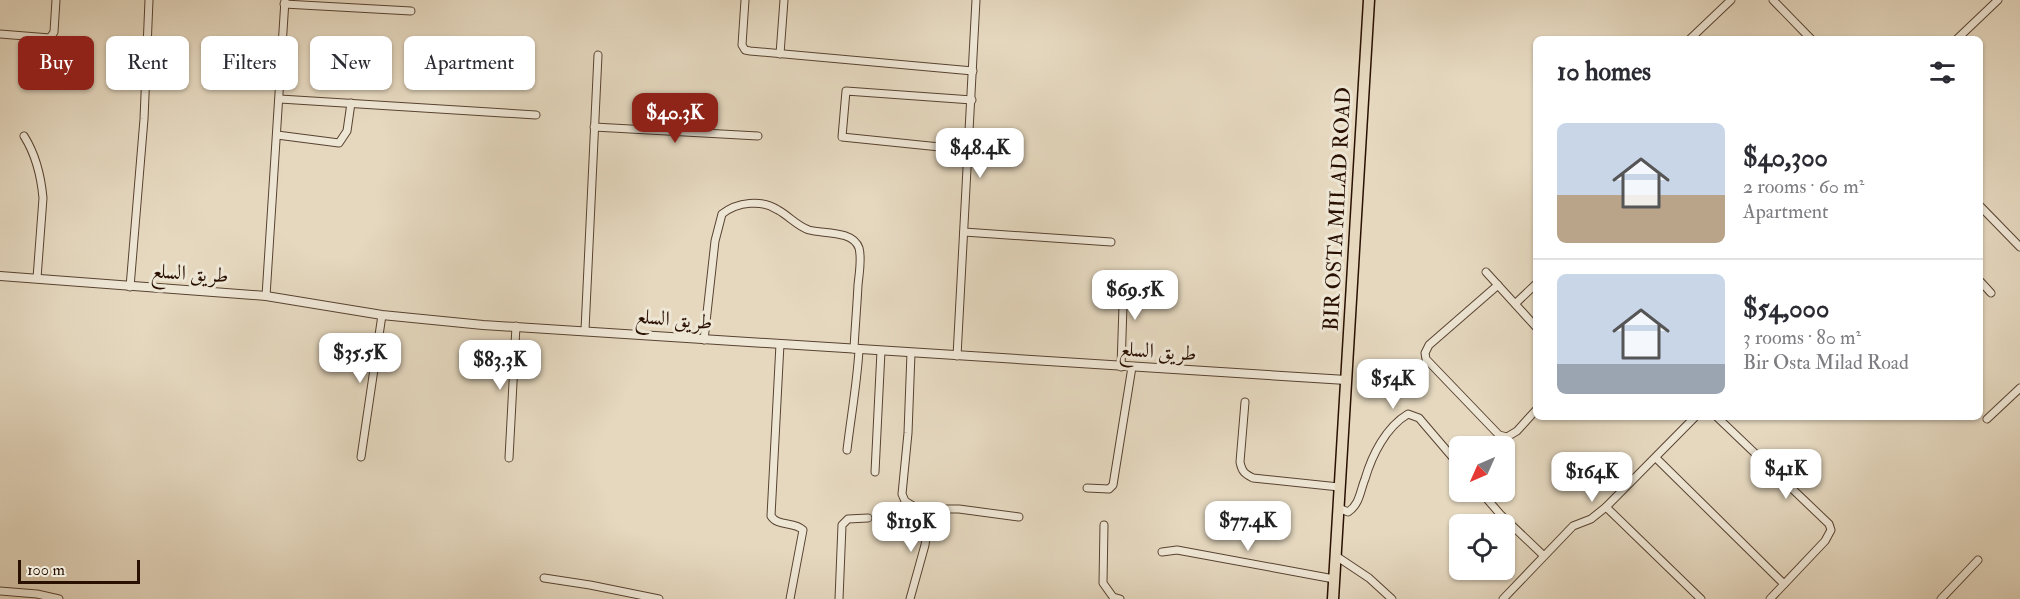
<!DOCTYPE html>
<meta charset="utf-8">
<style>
:root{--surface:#fff;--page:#f7f7f7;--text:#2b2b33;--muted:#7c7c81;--line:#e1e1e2;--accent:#8f2418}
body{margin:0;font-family:"IM FELL Double Pica",Amiri,serif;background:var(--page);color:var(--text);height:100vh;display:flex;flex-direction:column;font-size:22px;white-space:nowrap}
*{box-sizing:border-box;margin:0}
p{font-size:20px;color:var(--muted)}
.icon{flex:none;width:33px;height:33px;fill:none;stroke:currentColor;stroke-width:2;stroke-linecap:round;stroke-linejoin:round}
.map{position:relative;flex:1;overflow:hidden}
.panel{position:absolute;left:1533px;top:36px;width:450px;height:384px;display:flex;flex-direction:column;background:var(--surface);border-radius:9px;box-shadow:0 2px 4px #0004}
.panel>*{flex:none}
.top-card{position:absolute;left:18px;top:36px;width:570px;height:54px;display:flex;gap:12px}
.needle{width:39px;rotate:225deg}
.fabs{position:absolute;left:1449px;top:436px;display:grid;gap:12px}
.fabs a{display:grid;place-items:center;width:66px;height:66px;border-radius:9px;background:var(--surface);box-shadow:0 2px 4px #0004;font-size:30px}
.scale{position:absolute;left:18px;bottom:15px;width:122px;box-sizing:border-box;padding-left:6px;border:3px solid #291001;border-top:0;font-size:16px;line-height:21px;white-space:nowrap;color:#291001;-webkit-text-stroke:4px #eee6d5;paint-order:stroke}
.price{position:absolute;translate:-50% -51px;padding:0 14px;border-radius:12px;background:#fff;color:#222;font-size:20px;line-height:39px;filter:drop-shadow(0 2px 3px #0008)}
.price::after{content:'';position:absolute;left:50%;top:36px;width:18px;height:14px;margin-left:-9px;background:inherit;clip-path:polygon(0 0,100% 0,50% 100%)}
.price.on{background:var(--accent);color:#fff}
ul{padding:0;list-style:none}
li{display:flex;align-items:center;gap:18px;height:150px;padding:0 24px}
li+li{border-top:2px solid var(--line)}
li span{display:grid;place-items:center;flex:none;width:168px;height:120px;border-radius:9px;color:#555}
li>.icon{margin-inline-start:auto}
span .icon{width:72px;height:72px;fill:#fffc;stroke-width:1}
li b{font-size:26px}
h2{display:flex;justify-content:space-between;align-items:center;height:72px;padding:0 24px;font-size:26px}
.chip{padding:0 21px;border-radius:9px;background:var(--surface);box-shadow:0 2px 4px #0004;font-size:21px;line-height:54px}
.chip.on{background:var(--accent);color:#fff}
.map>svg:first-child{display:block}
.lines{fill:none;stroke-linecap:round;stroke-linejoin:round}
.minor-casing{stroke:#584230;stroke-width:9}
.tertiary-casing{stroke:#584230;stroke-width:10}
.primary-casing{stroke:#291001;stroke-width:13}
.minor{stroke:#eee6d5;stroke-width:7}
.tertiary{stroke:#eee6d5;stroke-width:8}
.primary{stroke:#e5d8bf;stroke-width:10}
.labels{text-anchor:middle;stroke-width:6;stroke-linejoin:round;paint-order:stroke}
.street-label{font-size:21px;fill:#291001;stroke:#eee6d5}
</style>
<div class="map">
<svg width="2020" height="599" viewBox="0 0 2020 599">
<rect width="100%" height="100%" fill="#e5d8bf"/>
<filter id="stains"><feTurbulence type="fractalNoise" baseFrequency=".00333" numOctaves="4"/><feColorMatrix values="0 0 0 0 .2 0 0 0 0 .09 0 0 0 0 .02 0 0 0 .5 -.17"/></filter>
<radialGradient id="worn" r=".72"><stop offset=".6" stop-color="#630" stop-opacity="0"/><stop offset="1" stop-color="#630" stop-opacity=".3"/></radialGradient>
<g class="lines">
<defs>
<g id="minor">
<path d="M745,0L742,45L745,50L750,51L973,71"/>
<path d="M1773,0L1811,39"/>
<path d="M284,4L411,11"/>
<path d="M0,34L50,38L54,32L56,0"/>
<path d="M1690,39L1731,0"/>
<path d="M1957,39L1998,0"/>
<path d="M780,54L784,0"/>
<path d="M280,99L536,115"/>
<path d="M594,127L758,136"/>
<path d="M277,135L339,143L347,131L351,103"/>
<path d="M24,136C36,155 41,176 43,198L37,278"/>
<path d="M969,150L842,137L846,91L972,100"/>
<path d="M1980,206L2020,247"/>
<path d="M964,232L1111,242"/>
<path d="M1486,272L1536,327"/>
<path d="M1980,281L1991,293"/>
<path d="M1498,285L1429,345L1425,353L1426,359L1499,435L1507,437L1517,431L1536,410"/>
<path d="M130,287L144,119L149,0"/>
<path d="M266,296L285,0"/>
<path d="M1516,303L1536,284"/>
<path d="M585,330L598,55"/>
<path d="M704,340L715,241L722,214C737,202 762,199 778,210C789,216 797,226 809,230C823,234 853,230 859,248C862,259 859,274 858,285C857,306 855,328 854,349"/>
<path d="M780,344L771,516C778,527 794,521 803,530L790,599"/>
<path d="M911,353L908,433L902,494L905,501L918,509H959L1019,517"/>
<path d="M957,356L976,0"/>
<path d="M1121,367L1124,275"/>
<path d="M1245,402L1240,462C1242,472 1245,474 1253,478L1339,487"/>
<path d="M1717,417L1829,524L1831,530L1825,541L1770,599"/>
<path d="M1987,419L2020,388"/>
<path d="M847,450C851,416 857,384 859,350"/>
<path d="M361,457L382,315"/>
<path d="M509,458L516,326"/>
<path d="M1656,458L1784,584"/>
<path d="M875,472L881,351"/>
<path d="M1087,488L1109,489L1113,485L1132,367"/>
<path d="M1481,492L1500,514L1543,555"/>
<path d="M1606,507L1701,599"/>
<path d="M1339,508L1348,512C1360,504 1360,491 1365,479C1372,455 1386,427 1408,414L1419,418L1460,466"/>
<path d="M1104,525L1103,583L1113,597L1120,599"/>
<path d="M1162,552L1177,550L1334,579"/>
<path d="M1336,556L1369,578L1392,599"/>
<path d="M544,578L590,585L659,599"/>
<path d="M0,591L37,594L59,599"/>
<path d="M839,599L842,525L848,519L868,518"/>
<path d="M910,599L925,545L930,509"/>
<path d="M1503,599L1573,526L1591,519L1606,507L1695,417"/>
<path d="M1941,599L1978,560"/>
</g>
<path id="tertiary" d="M0,276L266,296L382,315L483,325L1346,380"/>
<path id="primary" d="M1333,599L1369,0"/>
</defs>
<use href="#minor" class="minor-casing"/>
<use href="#tertiary" class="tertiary-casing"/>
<use href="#primary" class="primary-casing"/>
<use href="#minor" class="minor"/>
<use href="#tertiary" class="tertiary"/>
<use href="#primary" class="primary"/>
</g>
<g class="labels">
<g class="street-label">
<text transform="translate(1337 209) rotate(-87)" y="7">BIR OSTA MILAD ROAD</text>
<text transform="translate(190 273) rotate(4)" y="7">طريق السلع</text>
<text transform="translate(674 319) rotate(5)" y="7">طريق السلع</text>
<text transform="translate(1158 351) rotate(4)" y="7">طريق السلع</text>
</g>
</g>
<rect width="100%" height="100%" filter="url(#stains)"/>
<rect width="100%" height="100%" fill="url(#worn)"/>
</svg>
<div class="fabs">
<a><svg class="needle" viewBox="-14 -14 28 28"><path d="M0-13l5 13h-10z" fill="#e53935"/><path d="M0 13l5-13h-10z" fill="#7c7c81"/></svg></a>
<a><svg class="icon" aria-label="locate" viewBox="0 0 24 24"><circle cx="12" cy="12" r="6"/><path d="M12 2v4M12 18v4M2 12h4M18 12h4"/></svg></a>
</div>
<div class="scale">100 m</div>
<b class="price on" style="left:675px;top:144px">$40.3K</b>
<b class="price" style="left:980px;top:179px">$48.4K</b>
<b class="price" style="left:1135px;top:321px">$69.5K</b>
<b class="price" style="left:360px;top:384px">$35.5K</b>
<b class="price" style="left:500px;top:391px">$83.3K</b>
<b class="price" style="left:1393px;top:410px">$54K</b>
<b class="price" style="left:1786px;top:500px">$41K</b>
<b class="price" style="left:1592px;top:503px">$164K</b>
<b class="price" style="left:1248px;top:552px">$77.4K</b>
<b class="price" style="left:911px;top:553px">$119K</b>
<div class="top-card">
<a class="chip on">Buy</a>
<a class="chip">Rent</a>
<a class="chip">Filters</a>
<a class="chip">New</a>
<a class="chip">Apartment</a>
</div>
<section class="panel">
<h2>10 homes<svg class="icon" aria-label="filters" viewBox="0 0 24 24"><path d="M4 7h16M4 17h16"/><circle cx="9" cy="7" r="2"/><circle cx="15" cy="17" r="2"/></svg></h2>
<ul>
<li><span style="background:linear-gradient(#c9d6e8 60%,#b9a48a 0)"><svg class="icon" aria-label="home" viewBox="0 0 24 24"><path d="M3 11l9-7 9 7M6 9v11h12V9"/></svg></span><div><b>$40,300</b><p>2 rooms · 60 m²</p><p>Apartment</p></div></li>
<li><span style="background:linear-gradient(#c9d6e8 75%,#9aa5b1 0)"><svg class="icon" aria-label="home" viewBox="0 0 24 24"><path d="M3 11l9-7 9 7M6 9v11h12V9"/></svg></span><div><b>$54,000</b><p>3 rooms · 80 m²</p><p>Bir Osta Milad Road</p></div></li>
</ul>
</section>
</div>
